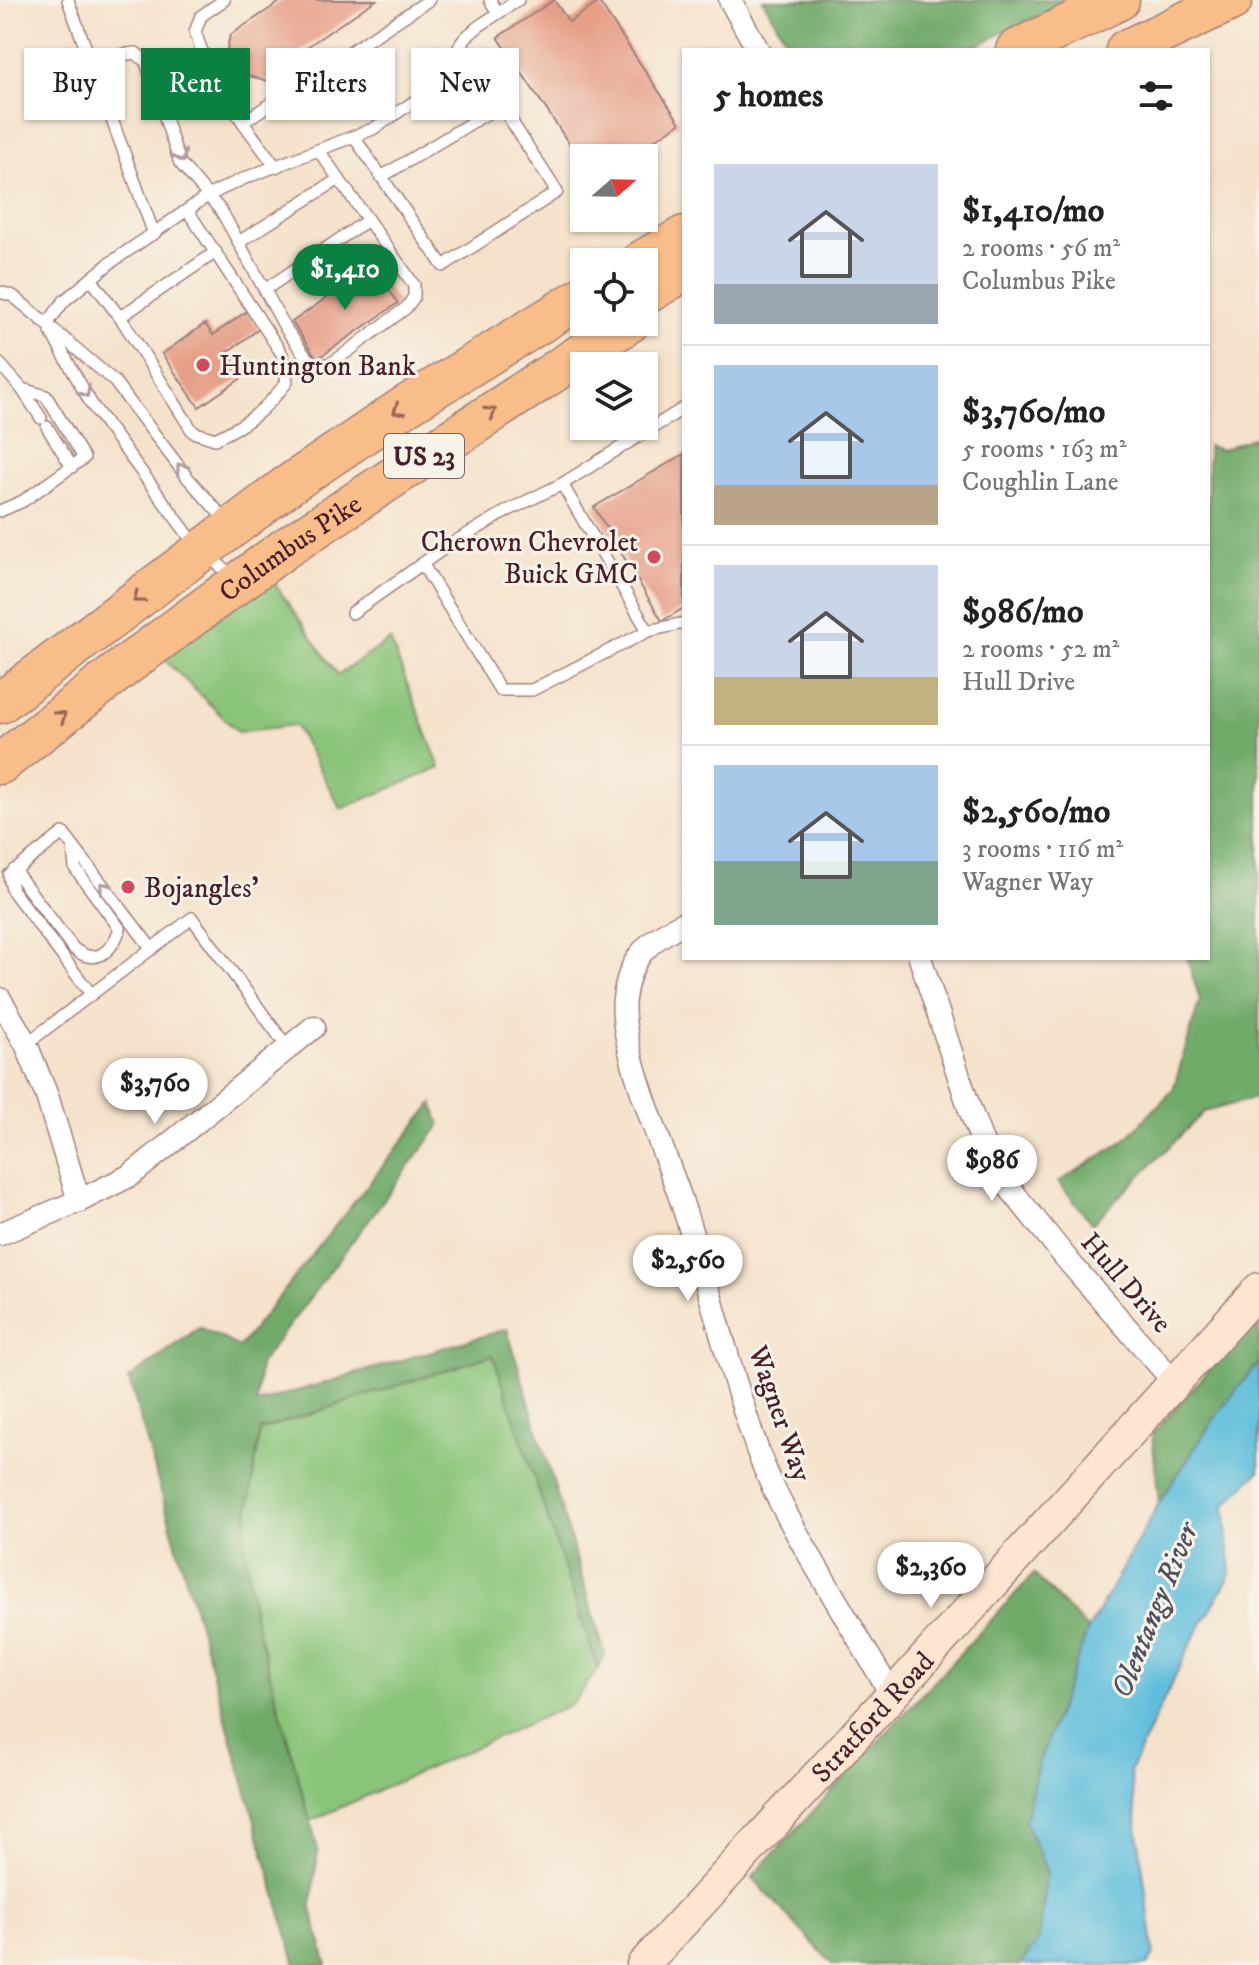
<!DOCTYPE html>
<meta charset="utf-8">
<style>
:root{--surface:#fff;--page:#f2f2f2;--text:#222;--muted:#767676;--line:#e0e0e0;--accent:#0b8043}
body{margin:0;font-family:"IM FELL DW Pica",serif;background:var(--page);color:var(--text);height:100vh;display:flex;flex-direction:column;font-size:30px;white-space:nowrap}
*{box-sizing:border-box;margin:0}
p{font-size:26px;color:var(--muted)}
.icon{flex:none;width:44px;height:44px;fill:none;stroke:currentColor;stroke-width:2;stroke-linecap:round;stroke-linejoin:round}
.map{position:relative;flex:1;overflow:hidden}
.drawer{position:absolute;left:682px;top:48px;width:528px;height:912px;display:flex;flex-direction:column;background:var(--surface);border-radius:0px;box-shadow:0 2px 6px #0004}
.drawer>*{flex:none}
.top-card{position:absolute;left:24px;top:48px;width:538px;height:72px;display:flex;gap:16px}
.needle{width:52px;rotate:70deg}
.buttons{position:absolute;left:570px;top:144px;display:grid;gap:16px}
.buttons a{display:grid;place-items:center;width:88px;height:88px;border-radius:0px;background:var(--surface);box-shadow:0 2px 6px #0004;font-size:40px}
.price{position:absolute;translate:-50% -68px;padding:0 18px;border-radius:28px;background:#fff;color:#222;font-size:26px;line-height:52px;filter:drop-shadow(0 2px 4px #0008)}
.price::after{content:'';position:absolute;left:50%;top:48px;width:24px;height:18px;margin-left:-12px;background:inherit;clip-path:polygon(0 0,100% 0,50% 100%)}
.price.on{background:var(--accent);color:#fff}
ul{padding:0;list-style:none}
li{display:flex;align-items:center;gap:24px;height:200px;padding:0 32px}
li+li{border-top:2px solid var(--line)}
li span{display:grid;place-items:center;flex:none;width:224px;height:160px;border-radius:0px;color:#555}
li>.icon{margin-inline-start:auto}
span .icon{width:96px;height:96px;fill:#fffc;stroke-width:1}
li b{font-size:34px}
h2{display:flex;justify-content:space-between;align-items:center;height:96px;padding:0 32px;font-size:34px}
.pill{padding:0 28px;border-radius:0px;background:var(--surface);box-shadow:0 2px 6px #0004;font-size:28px;line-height:72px}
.pill.on{background:var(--accent);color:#fff}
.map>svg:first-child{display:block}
.green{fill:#8ac479;stroke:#6a7252;stroke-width:2}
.forest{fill:#6faa69;stroke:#5c644a;stroke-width:2}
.water{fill:#5ebedc;stroke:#546e84;stroke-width:2}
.building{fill:#e69f87}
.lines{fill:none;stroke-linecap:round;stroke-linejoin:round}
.lane-casing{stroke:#a0807b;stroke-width:14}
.street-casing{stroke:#a0807b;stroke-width:25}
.secondary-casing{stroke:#a0807b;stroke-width:35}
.highway-casing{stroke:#a0807b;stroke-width:43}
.lane{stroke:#fff;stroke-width:11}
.street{stroke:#fff;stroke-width:22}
.secondary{stroke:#fde5d0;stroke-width:32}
.highway{stroke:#f9bd89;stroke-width:40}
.oneway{stroke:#ae9aa0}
.oneway2{stroke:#965}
.poi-dot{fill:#d1495b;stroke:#f7f3e8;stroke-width:3}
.labels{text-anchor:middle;stroke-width:6;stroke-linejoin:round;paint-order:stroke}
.shield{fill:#f7f3e8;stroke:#7e5f64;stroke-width:2}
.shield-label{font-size:26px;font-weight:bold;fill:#4a1f2b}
.poi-label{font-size:28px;fill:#4a1f2b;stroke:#f7f3e8;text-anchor:start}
.street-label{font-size:28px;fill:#4a1f2b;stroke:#f7f3e8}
.water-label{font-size:30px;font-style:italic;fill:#504f60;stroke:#f7f3e8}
</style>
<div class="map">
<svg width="1259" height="1965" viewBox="0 0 1259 1965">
<rect width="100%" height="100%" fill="#f7f3e8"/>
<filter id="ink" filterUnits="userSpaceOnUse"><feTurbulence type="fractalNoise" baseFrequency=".0125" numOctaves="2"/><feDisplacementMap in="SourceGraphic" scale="16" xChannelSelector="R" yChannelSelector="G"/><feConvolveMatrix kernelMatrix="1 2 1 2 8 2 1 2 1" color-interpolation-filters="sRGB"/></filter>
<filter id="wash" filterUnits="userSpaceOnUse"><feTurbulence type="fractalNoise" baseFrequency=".006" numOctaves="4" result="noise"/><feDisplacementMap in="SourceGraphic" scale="32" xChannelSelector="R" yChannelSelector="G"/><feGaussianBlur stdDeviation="1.8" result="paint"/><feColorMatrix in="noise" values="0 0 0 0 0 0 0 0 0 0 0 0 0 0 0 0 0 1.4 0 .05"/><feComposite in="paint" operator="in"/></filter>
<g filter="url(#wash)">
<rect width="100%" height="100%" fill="#f5e2cb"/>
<g class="green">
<path d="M270,577L338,675L390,640L440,768L341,809L295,725L238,732L164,659Z"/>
<path d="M493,1354L598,1669L572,1704L310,1821L254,1616L244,1542L260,1430Z"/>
</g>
<g class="forest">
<path d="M763,0H1066L1065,3L967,50H792Z"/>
<path d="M1259,435V1097L1204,1112L1092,1224L1059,1182L1125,1140L1173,1090L1200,1000L1187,958H1208V446L1221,450Z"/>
<path d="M433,1103L440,1125L260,1364L256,1403L507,1329L605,1654L598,1669L493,1355L260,1430L244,1542L254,1616L318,1850L311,1909L327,1965H296L129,1379L200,1327L239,1347Z"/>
<path d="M1259,1314V1363L1221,1409L1159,1503L1152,1434Z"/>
<path d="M1034,1574L1088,1630L1038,1765L1025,1820L1047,1872L1039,1940L1020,1965H833L752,1877Z"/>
</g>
<path class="water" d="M1259,1363V1471L1225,1505L1231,1574L1190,1645L1130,1771L1154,1955L1147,1965H1020L1039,1940L1047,1872L1025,1821L1038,1765L1088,1630L1159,1503L1221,1409Z"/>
<g id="blocks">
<g class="building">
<path d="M283,0H376L298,53L291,87L223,69L230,35Z"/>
<path d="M554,0L569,22L599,2L680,123L627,158H584V166L498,37Z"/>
<path d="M372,266L398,303L317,359L292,322Z"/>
<path d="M247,311L259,329L227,352L243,377L199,407L162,354L205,324L213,335Z"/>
<path d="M684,454V608L662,621L594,507Z"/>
</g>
</g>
</g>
<g filter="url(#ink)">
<use href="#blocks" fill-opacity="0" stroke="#a0807b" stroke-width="2"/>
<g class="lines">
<defs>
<g id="lane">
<path d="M68,0L154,234"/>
<path d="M224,0L201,16L195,32C211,83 244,124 276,167"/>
<path d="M490,0L498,13"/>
<path d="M90,59L136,53L146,62L180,163L222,212L286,329L306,357L319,367L335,361L406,308L414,297V285L319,151"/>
<path d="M243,122L429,0"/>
<path d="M354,137L443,266L557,192L461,43"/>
<path d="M381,177L501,105"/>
<path d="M239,242L339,179"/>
<path d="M91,279L124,323L193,432L215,439C249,423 263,412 287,382L282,354L188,211"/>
<path d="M266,289L368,220"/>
<path d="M0,292L13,296L47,324L64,301L110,263L209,195L245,178L373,129L424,95L441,77L465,38L479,26L518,0"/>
<path d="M120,317L216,252"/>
<path d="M47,324L114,381L187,477L228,523"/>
<path d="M51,332L92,405L200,551L234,576"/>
<path d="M0,364L22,389L46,396L84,458L23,501L0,511"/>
<path d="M22,389L41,418"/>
<path d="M47,427L72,467"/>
<path d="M562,484L648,631"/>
<path d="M423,565L500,690H532L648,631L684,623"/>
<path d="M352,613L446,547L507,511L562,484L684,408"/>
<path d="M14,870L73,948C96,967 111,952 120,929L75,868L73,847"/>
<path d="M91,994L12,890L9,875L63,833L152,949"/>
<path d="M26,1044L192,918L288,1048"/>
</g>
<g id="street">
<path d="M730,0L758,50"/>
<path d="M684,923C648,940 629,958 624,999C618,1043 662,1146 678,1191C708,1278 728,1370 760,1457C775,1496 797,1534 818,1570C843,1612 867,1654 892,1695"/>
<path d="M920,958L969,1107L983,1144L1004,1181L1070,1263L1175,1383"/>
<path d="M0,999L26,1044L47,1096L79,1201"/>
<path d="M0,1234L79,1201L131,1175L314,1027"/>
</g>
<g id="secondary">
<path id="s1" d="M643,1965L892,1695L1259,1289"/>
</g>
<g id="highway">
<path d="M1016,50L1119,0"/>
<path d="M1126,50L1232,0"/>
<path d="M640,262L684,236"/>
<path d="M644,295L684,271"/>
<path d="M0,703L287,486L404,407L584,296"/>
<path id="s2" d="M0,764L124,667L284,549L630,322"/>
</g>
</defs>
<use href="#lane" class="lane-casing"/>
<use href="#street" class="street-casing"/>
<use href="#secondary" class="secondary-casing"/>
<use href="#highway" class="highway-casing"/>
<use href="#lane" class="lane"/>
<use href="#street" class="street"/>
<use href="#secondary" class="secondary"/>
<use href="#highway" class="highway"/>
</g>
<defs><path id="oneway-chevron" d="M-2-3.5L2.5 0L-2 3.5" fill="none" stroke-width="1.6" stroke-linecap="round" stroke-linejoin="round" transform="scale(2)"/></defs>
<g class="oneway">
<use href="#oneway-chevron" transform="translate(181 157) rotate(63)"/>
<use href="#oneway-chevron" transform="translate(85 392) rotate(61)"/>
<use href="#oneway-chevron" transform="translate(181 468) rotate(-127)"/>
<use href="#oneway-chevron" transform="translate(104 887) rotate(-128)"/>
</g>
<g class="oneway2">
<use href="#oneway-chevron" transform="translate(398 410) rotate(146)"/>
<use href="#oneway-chevron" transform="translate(491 412) rotate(-33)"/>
<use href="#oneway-chevron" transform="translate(138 598) rotate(143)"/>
<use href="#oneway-chevron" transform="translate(61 716) rotate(-38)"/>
</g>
</g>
<g class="poi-dot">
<circle cx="203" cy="365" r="8"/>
<circle cx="654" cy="557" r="8"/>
<circle cx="128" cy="887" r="8"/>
</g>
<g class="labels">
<rect class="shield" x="384" y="434" width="80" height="44" rx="6"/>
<g class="shield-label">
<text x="424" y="465">US 23</text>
</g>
<g class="poi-label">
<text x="219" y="375">Huntington Bank</text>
<text x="638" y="551" text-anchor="end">Cherown Chevrolet<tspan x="638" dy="32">Buick GMC</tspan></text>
<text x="144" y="897">Bojangles'</text>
</g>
<g class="street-label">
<text dy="10" stroke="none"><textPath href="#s2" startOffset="362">Columbus Pike</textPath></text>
<text transform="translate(1127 1282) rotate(49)" y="10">Hull Drive</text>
<text transform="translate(781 1413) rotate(71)" y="10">Wagner Way</text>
<text dy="10" stroke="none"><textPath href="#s1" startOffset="338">Stratford Road</textPath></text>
</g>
<g class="water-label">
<text transform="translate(1154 1610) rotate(-68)" y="10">Olentangy River</text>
</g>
</g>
</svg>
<div class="buttons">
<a><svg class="needle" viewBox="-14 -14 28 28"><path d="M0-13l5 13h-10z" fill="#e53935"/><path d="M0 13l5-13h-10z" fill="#767676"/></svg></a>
<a><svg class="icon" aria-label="locate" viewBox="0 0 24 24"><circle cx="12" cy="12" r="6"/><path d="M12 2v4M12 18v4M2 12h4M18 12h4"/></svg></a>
<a><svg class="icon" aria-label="layers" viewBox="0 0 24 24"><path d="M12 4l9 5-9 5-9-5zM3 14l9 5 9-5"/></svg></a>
</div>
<b class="price on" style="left:345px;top:312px">$1,410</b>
<b class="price" style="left:155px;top:1126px">$3,760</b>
<b class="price" style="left:992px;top:1203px">$986</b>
<b class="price" style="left:688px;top:1303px">$2,560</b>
<b class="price" style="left:931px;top:1610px">$2,360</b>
<div class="top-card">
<a class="pill">Buy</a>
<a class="pill on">Rent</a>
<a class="pill">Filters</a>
<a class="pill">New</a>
</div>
<section class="drawer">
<h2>5 homes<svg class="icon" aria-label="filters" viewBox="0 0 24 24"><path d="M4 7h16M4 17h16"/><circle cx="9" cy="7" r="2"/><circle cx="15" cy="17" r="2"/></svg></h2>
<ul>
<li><span style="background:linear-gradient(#c9d6e8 75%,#9aa5b1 0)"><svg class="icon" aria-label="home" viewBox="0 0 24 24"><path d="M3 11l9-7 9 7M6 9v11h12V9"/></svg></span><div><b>$1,410/mo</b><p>2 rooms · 56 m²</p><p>Columbus Pike</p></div></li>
<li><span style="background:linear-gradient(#a9c7e8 75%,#b9a48a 0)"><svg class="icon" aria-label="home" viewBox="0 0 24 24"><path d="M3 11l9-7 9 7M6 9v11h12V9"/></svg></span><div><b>$3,760/mo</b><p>5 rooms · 163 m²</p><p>Coughlin Lane</p></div></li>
<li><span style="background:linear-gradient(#c9d6e8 70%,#c2b280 0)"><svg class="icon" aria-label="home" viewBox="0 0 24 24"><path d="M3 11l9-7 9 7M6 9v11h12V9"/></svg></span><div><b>$986/mo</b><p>2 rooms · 52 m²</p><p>Hull Drive</p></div></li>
<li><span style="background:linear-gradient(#a9c7e8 60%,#7fa58c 0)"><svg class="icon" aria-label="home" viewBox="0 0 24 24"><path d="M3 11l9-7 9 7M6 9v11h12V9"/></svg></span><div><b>$2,560/mo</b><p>3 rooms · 116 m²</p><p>Wagner Way</p></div></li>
</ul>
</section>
</div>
